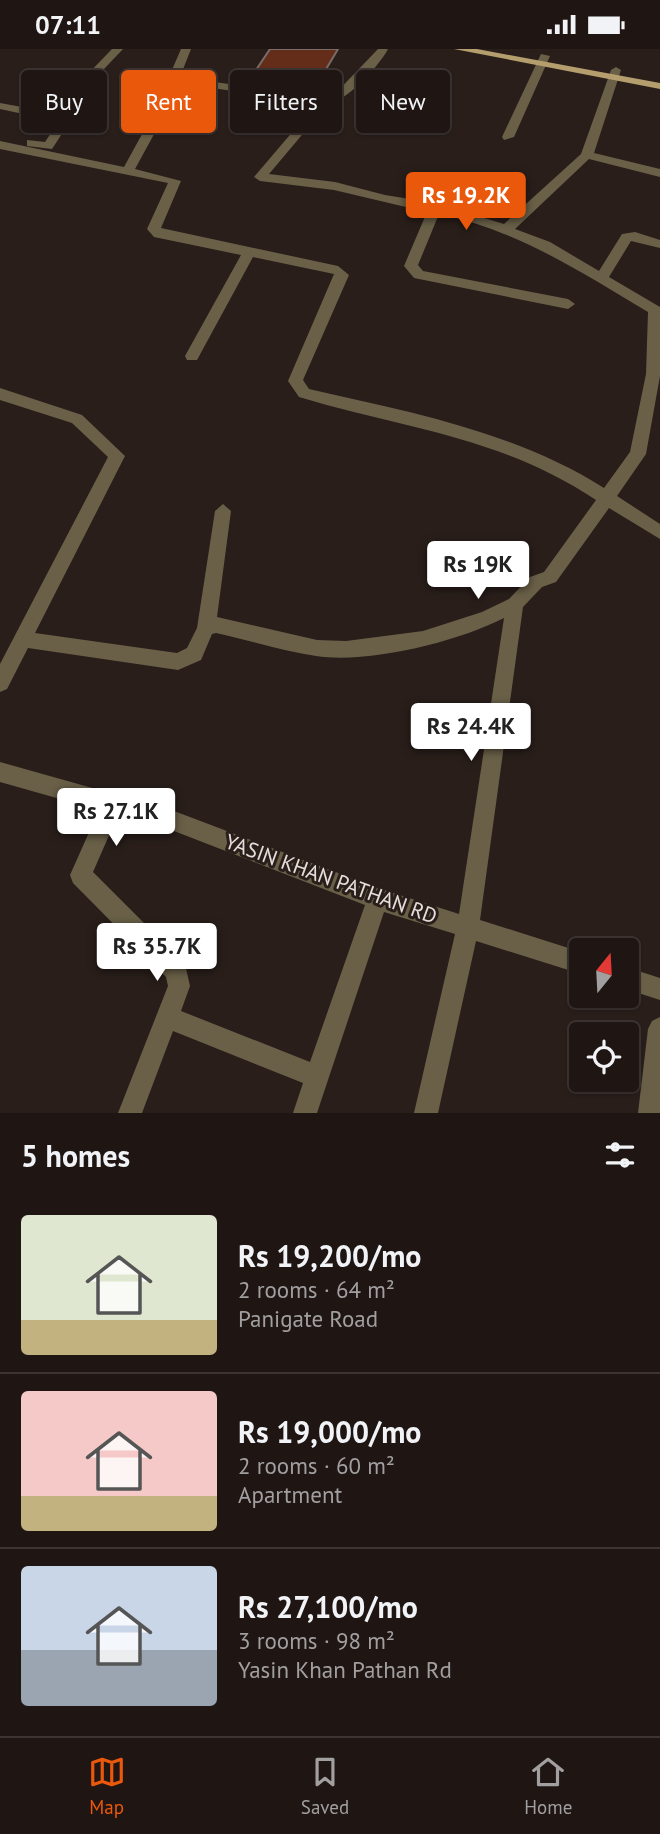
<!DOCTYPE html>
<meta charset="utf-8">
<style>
:root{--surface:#1f1614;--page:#2c2322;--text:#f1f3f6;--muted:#a19fa0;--line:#3c3534;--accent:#ea580c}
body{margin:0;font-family:"PT Sans",sans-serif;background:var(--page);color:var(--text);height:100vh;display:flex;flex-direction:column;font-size:26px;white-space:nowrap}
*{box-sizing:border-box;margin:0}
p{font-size:23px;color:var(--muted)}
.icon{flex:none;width:38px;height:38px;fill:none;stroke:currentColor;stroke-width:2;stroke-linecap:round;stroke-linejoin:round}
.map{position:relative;height:1064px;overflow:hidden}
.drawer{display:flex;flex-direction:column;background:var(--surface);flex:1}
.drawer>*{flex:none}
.banner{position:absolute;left:21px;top:21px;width:620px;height:63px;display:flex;gap:14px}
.needle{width:46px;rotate:18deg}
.controls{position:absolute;left:569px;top:889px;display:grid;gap:14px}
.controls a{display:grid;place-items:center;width:70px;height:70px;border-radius:7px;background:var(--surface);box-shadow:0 2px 5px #0004,0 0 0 2px var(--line);font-size:35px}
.price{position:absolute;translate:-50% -60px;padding:0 16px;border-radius:7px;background:#fff;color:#222;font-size:23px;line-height:46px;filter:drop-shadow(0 2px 4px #0008)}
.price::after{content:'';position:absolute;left:50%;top:42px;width:21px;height:16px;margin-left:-10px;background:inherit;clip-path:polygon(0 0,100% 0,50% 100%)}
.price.on{background:var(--accent);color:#fff}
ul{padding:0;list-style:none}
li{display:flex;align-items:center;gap:21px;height:175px;padding:0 21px}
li+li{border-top:2px solid var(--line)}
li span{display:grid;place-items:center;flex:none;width:196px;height:140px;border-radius:7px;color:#555}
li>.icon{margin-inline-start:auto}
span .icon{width:84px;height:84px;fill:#fffc;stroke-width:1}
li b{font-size:30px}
h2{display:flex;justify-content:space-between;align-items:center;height:84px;padding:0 21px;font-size:30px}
.tag{padding:0 24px;border-radius:7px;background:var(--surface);box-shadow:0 2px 5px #0004,0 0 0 2px var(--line);font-size:24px;line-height:63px}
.tag.on{background:var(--accent);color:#fff}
.status{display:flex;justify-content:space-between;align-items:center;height:49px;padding:0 35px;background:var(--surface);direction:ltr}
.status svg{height:19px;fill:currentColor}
.dock{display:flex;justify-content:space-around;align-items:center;height:98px;border-top:2px solid var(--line);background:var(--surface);font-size:19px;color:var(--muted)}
.dock a{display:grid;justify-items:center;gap:4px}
.dock .on{color:var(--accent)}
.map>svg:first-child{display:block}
.building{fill:#632d1a;stroke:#7a6c68;stroke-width:2}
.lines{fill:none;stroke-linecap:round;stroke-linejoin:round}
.minor{fill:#6a6048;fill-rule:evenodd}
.major{fill:#b49e6d;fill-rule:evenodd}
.labels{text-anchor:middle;stroke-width:6;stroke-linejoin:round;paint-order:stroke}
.near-street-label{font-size:21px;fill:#e6dedb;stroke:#291e1a}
</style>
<div class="status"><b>07:11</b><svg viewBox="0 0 49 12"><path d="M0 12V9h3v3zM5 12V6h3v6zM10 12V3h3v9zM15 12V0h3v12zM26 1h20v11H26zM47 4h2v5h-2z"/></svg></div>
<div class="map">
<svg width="660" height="1064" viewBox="0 0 660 1064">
<rect width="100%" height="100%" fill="#291e1a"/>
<path class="building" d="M270,0H338L312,44L248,33Z"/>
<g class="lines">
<g class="minor">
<path d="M112,0H123L67,59L54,66L67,77L52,100L27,97V91L45,93L55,78L42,69L0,60V54L44,62L59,55Z"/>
<path d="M181,0H191L180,28L325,49L332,48L378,0H388C380,16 346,53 328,55L269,125L335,133L385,146L435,154L504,175L581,105L611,21L616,18L621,21L594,104L660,120V128L589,110L515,180L550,193L599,222L622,185L635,183L660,191V199L631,192L609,228L660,258V327L646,405L617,447L660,475V490L609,459L556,533L542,538L523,558L480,871L581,903V925L476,892L438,1064H414L455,885L384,863L317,1064H293L303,1034L173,982L142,1064H118L168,937L166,928L73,834L70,826L99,761L0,733V713L174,762L378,839L459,865L504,569C457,593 368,615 316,607C282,602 249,591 216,584L212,585L201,611L178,621L28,599L7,640L0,643V615L108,408L72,374L0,351V339L82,366L125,407L35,584L177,604L187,599L197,579L215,462L223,455L231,462L217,568L317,591L346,592L423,582L482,563L509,550L530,528L544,523L596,451C500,387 405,380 299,348L288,332L334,225L253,208L197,311H187L185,307L241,206L154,188L147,180L168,134L0,100V92L124,118L152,67ZM177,34L317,54L254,128L260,132L334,141L427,163L404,217L414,229L568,260L575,255L568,250L423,222L418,216L439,165C517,181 581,223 648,263L646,325L630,403L604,439C516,383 410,363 309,340L303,331L349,226L338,217L161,179L181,132L135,120L164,67ZM118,766L174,782L365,856L310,1013L181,962L190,937L185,915L93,823Z"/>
<path d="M541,5L550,7L514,88L504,91L502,88Z"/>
<path d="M626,918L660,929V951L626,940Z"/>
<path d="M660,968V1064H638L648,980L652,972Z"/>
</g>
<path class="major" d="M454,0H477L660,34V40Z"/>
</g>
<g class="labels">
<g class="near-street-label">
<text transform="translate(331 830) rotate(20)" y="7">YASIN KHAN PATHAN RD</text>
</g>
</g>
</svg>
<div class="controls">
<a><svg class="needle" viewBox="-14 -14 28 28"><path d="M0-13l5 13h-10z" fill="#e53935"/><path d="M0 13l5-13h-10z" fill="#a19fa0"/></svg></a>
<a><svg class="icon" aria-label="locate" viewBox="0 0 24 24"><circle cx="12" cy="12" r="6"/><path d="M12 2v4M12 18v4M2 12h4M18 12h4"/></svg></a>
</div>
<b class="price on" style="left:466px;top:183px">Rs 19.2K</b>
<b class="price" style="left:478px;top:552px">Rs 19K</b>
<b class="price" style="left:471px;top:714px">Rs 24.4K</b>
<b class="price" style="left:116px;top:799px">Rs 27.1K</b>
<b class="price" style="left:157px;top:934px">Rs 35.7K</b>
<div class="banner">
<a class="tag">Buy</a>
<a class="tag on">Rent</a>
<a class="tag">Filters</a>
<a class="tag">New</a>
</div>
</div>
<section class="drawer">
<h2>5 homes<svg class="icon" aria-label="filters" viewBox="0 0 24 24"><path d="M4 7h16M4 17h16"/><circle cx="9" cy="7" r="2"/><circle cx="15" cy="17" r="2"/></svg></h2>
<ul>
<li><span style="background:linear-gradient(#dfe7d0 75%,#c2b280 0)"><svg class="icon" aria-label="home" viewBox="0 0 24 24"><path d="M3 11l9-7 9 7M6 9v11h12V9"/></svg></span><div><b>Rs 19,200/mo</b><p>2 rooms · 64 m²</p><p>Panigate Road</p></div></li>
<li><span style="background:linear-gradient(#f6c9c9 75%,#c2b280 0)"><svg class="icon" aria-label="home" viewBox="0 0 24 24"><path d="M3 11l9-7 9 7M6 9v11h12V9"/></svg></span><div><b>Rs 19,000/mo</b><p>2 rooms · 60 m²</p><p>Apartment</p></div></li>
<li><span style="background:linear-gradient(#c9d6e8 60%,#9aa5b1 0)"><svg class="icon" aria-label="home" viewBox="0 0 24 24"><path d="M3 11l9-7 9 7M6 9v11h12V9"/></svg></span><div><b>Rs 27,100/mo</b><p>3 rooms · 98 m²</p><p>Yasin Khan Pathan Rd</p></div></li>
</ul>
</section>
<nav class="dock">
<a class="on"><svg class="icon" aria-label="map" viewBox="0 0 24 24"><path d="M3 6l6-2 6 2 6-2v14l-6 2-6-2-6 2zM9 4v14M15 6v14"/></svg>Map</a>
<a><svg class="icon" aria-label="saved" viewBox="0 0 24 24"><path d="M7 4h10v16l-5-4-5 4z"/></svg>Saved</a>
<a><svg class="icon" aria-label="home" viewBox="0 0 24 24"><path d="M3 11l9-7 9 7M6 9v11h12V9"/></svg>Home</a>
</nav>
